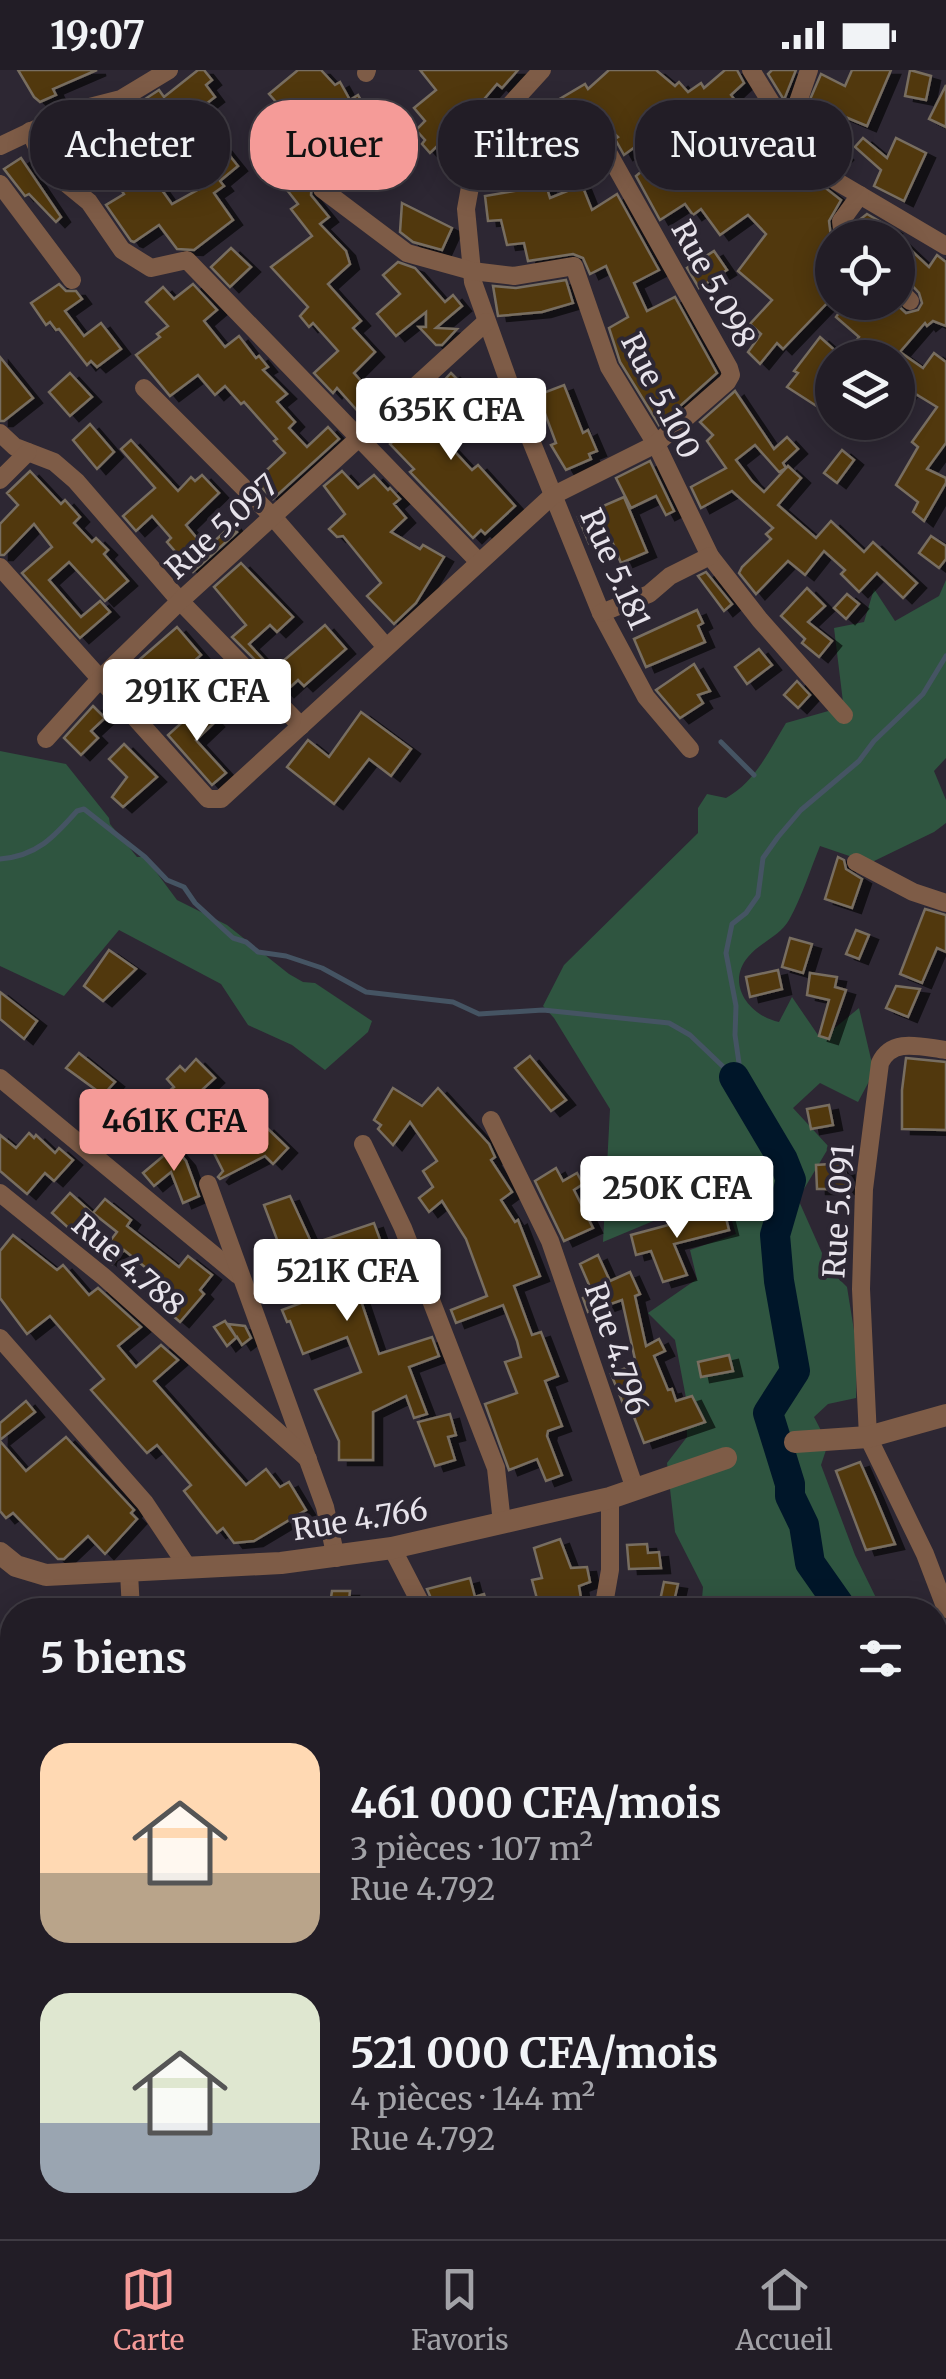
<!DOCTYPE html>
<html lang="fr">
<meta charset="utf-8">
<style>
:root{--surface:#221d26;--page:#2e2a32;--text:#f1f3f6;--muted:#a2a2a7;--line:#3f3b43;--accent:#f59b98}
body{margin:0;font-family:Merriweather,serif;background:var(--page);color:var(--text);height:100vh;display:flex;flex-direction:column;font-size:38px;white-space:nowrap}
*{box-sizing:border-box;margin:0}
p{font-size:32px;color:var(--muted)}
.icon{flex:none;width:55px;height:55px;fill:none;stroke:currentColor;stroke-width:2;stroke-linecap:round;stroke-linejoin:round}
.map{position:relative;flex:1;overflow:hidden}
.side{position:absolute;left:0px;top:1528px;width:948px;height:642px;display:flex;flex-direction:column;background:var(--surface);border-radius:40px 40px 0 0;box-shadow:0 5px 25px #0003,0 0 0 2px var(--line)}
.side>*{flex:none}
.top-card{position:absolute;left:30px;top:30px;width:888px;height:90px;display:flex;gap:20px}
.controls{position:absolute;left:815px;top:150px;display:grid;gap:20px}
.controls a{display:grid;place-items:center;width:100px;height:100px;border-radius:50%;background:var(--surface);box-shadow:0 5px 25px #0003,0 0 0 2px var(--line);font-size:50px}
.price{position:absolute;translate:-50% -85px;padding:0 22px;border-radius:10px;background:#fff;color:#222;font-size:32px;line-height:65px;filter:drop-shadow(0 2px 5px #0008)}
.price::after{content:'';position:absolute;left:50%;top:60px;width:30px;height:22px;margin-left:-15px;background:inherit;clip-path:polygon(0 0,100% 0,50% 100%)}
.price.active{background:var(--accent);color:#111}
ul{padding:0;list-style:none}
li{display:flex;align-items:center;gap:30px;height:250px;padding:0 40px}
li span{display:grid;place-items:center;flex:none;width:280px;height:200px;border-radius:30px;color:#555}
li>.icon{margin-inline-start:auto}
span .icon{width:120px;height:120px;fill:#fffc;stroke-width:1}
li b{font-size:42px}
h2{display:flex;justify-content:space-between;align-items:center;height:120px;padding:0 40px;font-size:42px}
.chip{padding:0 35px;border-radius:40px;background:var(--surface);box-shadow:0 5px 25px #0003,0 0 0 2px var(--line);font-size:35px;line-height:90px}
.chip.active{background:var(--accent);color:#111}
.status{display:flex;justify-content:space-between;align-items:center;height:70px;padding:0 50px;background:var(--surface);direction:ltr}
.status svg{height:28px;fill:currentColor}
.menu{display:flex;justify-content:space-around;align-items:center;height:140px;border-top:2px solid var(--line);background:var(--surface);font-size:28px;color:var(--muted)}
.menu a{display:grid;justify-items:center;gap:5px}
.menu .active{color:var(--accent)}
.map>svg:first-child{display:block}
.green{fill:#2f5540}
.lines{fill:none;stroke-linecap:round;stroke-linejoin:round}
.stream{stroke:#455463;stroke-width:5}
.river{stroke:#001629;stroke-width:30}
.building{fill:#513811;stroke:#786e61;stroke-width:2.5;filter:url(#shadow)}
.minor{stroke:#7e5c47;stroke-width:18}
.tertiary{stroke:#7e5c47;stroke-width:22}
.labels{text-anchor:middle;stroke-width:8;stroke-linejoin:round;paint-order:stroke}
.street-label{font-size:30px;fill:#e7e3eb;stroke:#2d2733}
</style>
<div class="status"><b>19:07</b><svg viewBox="0 0 49 12"><path d="M0 12V9h3v3zM5 12V6h3v6zM10 12V3h3v9zM15 12V0h3v12zM26 1h20v11H26zM47 4h2v5h-2z"/></svg></div>
<div class="map">
<svg width="946" height="2169" viewBox="0 0 946 2169">
<defs>
<filter id="shadow"><feDropShadow dx="9" dy="5" stdDeviation="0" flood-color="#0009"/></filter>
</defs>
<rect width="100%" height="100%" fill="#2d2733"/>
<g class="green">
<path d="M946,510V688L934,701L946,730V753L934,762L870,793L820,776C810,800 802,827 789,850C780,866 759,873 748,887C725,914 750,946 779,952L792,927L818,965L825,966L859,938L874,1002L858,1032L820,1013L793,1038L829,1077L798,1129L822,1183L821,1191L847,1217L857,1279L856,1328L828,1334L814,1347L828,1374L821,1395L855,1485L882,1540H701L703,1517L675,1462L667,1393L687,1367L686,1328L675,1270L648,1243L697,1209L690,1180L736,1164L726,1132L682,1139L603,1172L610,1039L554,948L543,936L564,895L698,763V738L707,724L726,728C755,712 769,681 786,653L839,638L843,632L834,558L864,552L874,519L895,551L939,526Z"/>
<path d="M0,681L66,694L109,748L110,754L137,787H145L177,830L227,855L289,904L303,912L315,913L372,951L368,962L325,1000L292,975L248,955L221,914L119,860L64,926L0,896Z"/>
<path d="M935,1830L946,1839V2006L935,2002Z"/>
<path d="M12,1846V1853L5,1856L0,1884L12,1888V2094L0,2096V1850Z"/>
</g>
<g class="lines">
<g class="stream">
<path d="M721,672L754,705"/>
<path d="M0,789C37,786 54,767 77,741L84,739L145,787L167,810L184,817L195,833L233,868L246,872L258,882L286,886L322,898L366,922L453,932L479,944L543,940L669,953L690,965L734,1007L739,993L735,965L736,936L726,883L732,854L746,843L758,826L763,788L778,767L801,740L859,691L874,671L923,624L946,586"/>
<path d="M0,1988L12,1998"/>
</g>
<g class="river">
<path d="M734,1007L783,1090L791,1110L775,1165L779,1211L795,1301L768,1343L790,1414V1426L804,1455L810,1493L843,1540"/>
<path d="M935,1812L946,1813"/>
</g>
</g>
<g class="building">
<path d="M18,0H97L53,19L56,25L40,32L34,27Z"/>
<path d="M198,0H204L212,10L206,15L215,27L165,66L142,31L159,20L164,27Z"/>
<path d="M298,0H321L335,15L340,12L350,30L358,25L369,45L372,43L392,83L378,91L376,86L346,104L322,65L298,86L283,71L298,57L269,24Z"/>
<path d="M420,0H518L502,18L497,14L475,40L430,83L422,74L425,70L416,60L425,51L414,38L436,20Z"/>
<path d="M609,0H656L675,16L679,12L688,22L701,13L704,18L725,0H737L744,13L731,25L745,43L718,64L740,102L777,66L796,95L841,130L829,151L832,175V228L783,279L777,273L760,294L748,282L761,264L750,254L772,230L738,201L766,164L748,145L720,165L701,139L693,145L685,134L660,150L636,106L679,69L688,85L705,75L706,38L695,48L687,39L624,85L615,69L618,67L600,50L557,70L560,79L532,90L517,60L547,45L541,34L556,31L585,14L588,19Z"/>
<path d="M772,0H796L784,30L768,4Z"/>
<path d="M852,0H891L867,56L826,39L810,54L844,85L835,94L813,78L799,55L821,4L845,16Z"/>
<path d="M910,0L931,6L926,30L905,26Z"/>
<path d="M946,15V57L929,49Z"/>
<path d="M117,57L126,84L149,68L166,90L149,102L172,134L199,119L175,87L210,61L238,96L220,111L224,116L214,123L233,150L194,180L177,179L159,155L134,172L131,171L106,135L124,124L99,86L94,89L91,83L66,97L55,88L48,71L59,64L68,79Z"/>
<path d="M863,68L887,88L896,68L926,83L904,131L874,116L881,100L855,77Z"/>
<path d="M287,82L312,112L311,125L329,147L320,154L346,181L350,194L328,214L361,251L353,258L375,282L354,303L380,332L363,347L337,318L333,323L314,303L338,281L313,253L309,257L300,246L308,237L271,197L312,166L291,139L298,134L269,97Z"/>
<path d="M21,88L61,147L56,152L29,124L25,126L4,99Z"/>
<path d="M539,91L550,128L582,115L592,140L617,124L659,200L634,213L647,241L675,227L717,303L659,355L620,292L609,258L628,247L606,196L590,204L583,188L573,184L528,191L524,173L507,175L501,150L488,151L485,126L526,119L520,96Z"/>
<path d="M402,133L452,158L442,180L413,172L400,162Z"/>
<path d="M867,144L893,159L888,168L855,167L854,154Z"/>
<path d="M898,168L929,197L937,185L946,192V256L933,251L927,256L925,253L900,282L923,298L934,283L946,292V373L927,399L946,408V413L924,451L913,442L918,432L896,415L918,377L912,372L937,337L909,320L898,336V285L843,288L859,267L836,247L841,240L832,232H894L906,243L918,240L922,233L919,223L907,210L898,207Z"/>
<path d="M231,178L251,197L230,217L211,197Z"/>
<path d="M714,181L727,200L699,218L687,198Z"/>
<path d="M398,192L415,198L445,232L453,225L462,236L436,258L457,259L442,275H436L419,257H426V242L396,266L377,244L400,224L383,205Z"/>
<path d="M566,210L573,233L542,242L498,246L493,216L516,218Z"/>
<path d="M59,214L66,221H76L82,229L65,241L84,266L101,253L121,279L97,297L91,291L87,295L59,259L56,260L50,252L46,255L31,233Z"/>
<path d="M193,214L217,240L204,251L225,277L239,266L256,288L259,286L268,297L263,300L287,324L277,332L295,352L289,358L307,377L328,357L339,369L273,429L255,411L285,383L274,371L277,369L244,332L241,334L225,316L215,325L198,305L170,326L136,285L160,267L157,264L168,256L146,232L163,217L174,229Z"/>
<path d="M820,267L839,284L832,288V293L818,312L832,321V346L787,317L798,303L794,301Z"/>
<path d="M0,287L33,328L4,351H0Z"/>
<path d="M70,303L92,327L70,346L49,322Z"/>
<path d="M451,303L461,313L458,316L478,336L444,370L472,400L478,395L515,436L485,464L481,460L473,468L410,402L414,399L390,374L442,323L437,318Z"/>
<path d="M564,315L583,363L588,360L597,381L589,384L591,389L566,400L551,375L556,373L538,325Z"/>
<path d="M735,321L774,379L787,367L798,379L783,393L786,398L779,402L755,375L736,390L752,411L764,422L788,396L801,408L778,435L816,468L831,451L864,482L873,472L917,513L903,528L877,503L859,522L841,504L845,500L824,481L805,505L788,491L756,524L739,503L742,497L771,469L766,464L773,458L732,421L701,438L691,417L726,398L707,371L713,365L700,352Z"/>
<path d="M90,354L114,382L97,399L73,370Z"/>
<path d="M131,370L178,421L191,407L195,411L202,405L219,423L186,455L206,479L232,455L237,462L193,502L167,472L171,468L152,446L136,461L123,446L155,418L121,379Z"/>
<path d="M842,380L854,390L837,413L824,403Z"/>
<path d="M650,391L674,441L666,445L656,426L631,438L616,408Z"/>
<path d="M30,401L61,434L65,430L80,447L74,453L92,472L96,468L108,480L104,484L128,511L105,531L69,492L49,510L81,547L100,531L110,542L80,568L22,503L52,477L34,454L4,485H0V454L18,435L7,423Z"/>
<path d="M342,401L358,418L374,405L388,420L390,418L400,429L394,434L406,448L391,462L420,479L423,475L444,487L416,533L394,554L367,526L381,513L343,466L337,467L329,459L345,444L324,416Z"/>
<path d="M624,427L647,482L621,493L609,464L589,473L578,447Z"/>
<path d="M931,466L946,476V489L939,498L919,483Z"/>
<path d="M241,493L293,547L277,562L270,555L249,574L272,599L268,603L232,567L246,555L214,517Z"/>
<path d="M706,502L732,534L724,541L698,506Z"/>
<path d="M807,518L825,536L808,552L832,571L819,587L802,573L805,569L781,546Z"/>
<path d="M847,524L859,534L846,549L834,538Z"/>
<path d="M697,540L703,553L698,556L705,572L646,597L634,569Z"/>
<path d="M325,555L346,579L304,616L298,610L285,622L268,604Z"/>
<path d="M177,557L201,585L192,593L212,613L194,631L164,600L148,614L132,596Z"/>
<path d="M759,579L772,595L747,614L735,597Z"/>
<path d="M694,594L710,621L698,625L703,633L680,648L656,620Z"/>
<path d="M797,611L810,625L798,638L784,625Z"/>
<path d="M93,636L105,648L91,661L98,668L81,685L64,668Z"/>
<path d="M200,636L215,652L196,670L226,703L212,715L168,665Z"/>
<path d="M361,642L411,679L391,706L369,689L334,734L287,697L308,670L329,687Z"/>
<path d="M124,674L157,707L123,737L112,727L127,707L109,689Z"/>
<path d="M838,787L844,790L846,799L862,809L852,838L825,829Z"/>
<path d="M925,839L946,845V882L937,878L922,913L900,904Z"/>
<path d="M856,860L869,865L859,889L846,884Z"/>
<path d="M790,868L812,874L803,903L782,897Z"/>
<path d="M109,880L136,899L103,931L84,916Z"/>
<path d="M778,900L782,919L750,927L746,907Z"/>
<path d="M810,903L837,907L835,917L846,920L829,969L819,966L829,930L807,925Z"/>
<path d="M896,916L920,919L908,947L886,938Z"/>
<path d="M0,922L37,951L24,969L0,949Z"/>
<path d="M79,983L115,1012L103,1025L66,998Z"/>
<path d="M530,986L566,1030L551,1041L515,998Z"/>
<path d="M906,988L946,992V1060L902,1059V1020Z"/>
<path d="M196,989L215,1008L203,1019L217,1033L203,1046L198,1041L165,1069L145,1041L174,1017L167,1009L180,996L185,1001Z"/>
<path d="M393,1018L422,1036L438,1018L489,1074L495,1087L491,1090L512,1122L501,1130L515,1152L518,1150L540,1206L514,1216L532,1265L541,1262L558,1306L545,1311L562,1356L548,1361L547,1366L562,1405L546,1411L537,1389L509,1400L485,1334L517,1323L505,1292L521,1287L517,1271L503,1235L456,1253L451,1240L487,1226L466,1169L442,1131L429,1142L419,1128L433,1117L423,1101L437,1091L410,1052L393,1075L378,1059L381,1055L374,1050Z"/>
<path d="M829,1035L833,1055L811,1059L807,1039Z"/>
<path d="M265,1056L288,1078L273,1094L265,1086L220,1109L218,1107L223,1101L213,1081L235,1070L241,1082Z"/>
<path d="M29,1063L34,1068L36,1065L55,1083L59,1078L73,1090L54,1111L45,1103L27,1124L0,1101V1065L16,1078Z"/>
<path d="M174,1077L186,1091L199,1126L183,1133L171,1102L154,1116L143,1103Z"/>
<path d="M845,1093L846,1119H817L816,1095Z"/>
<path d="M556,1098L563,1111L577,1103L583,1114L574,1120L593,1158L564,1171L535,1111Z"/>
<path d="M70,1123L91,1142L74,1163L52,1143Z"/>
<path d="M290,1126L312,1174L374,1153L390,1197L394,1195L401,1211L360,1228L379,1284L432,1267L439,1286L409,1297L427,1344L414,1348L406,1326L373,1342V1390H339V1371L315,1320L361,1302L347,1267L303,1284L290,1251L287,1252L282,1240L301,1233L264,1135Z"/>
<path d="M105,1129L131,1150L127,1156L179,1197L188,1186L212,1205L200,1220L204,1224L180,1252L158,1233V1228L167,1215L124,1180L112,1194L100,1184L117,1162L93,1143Z"/>
<path d="M724,1140L729,1160L674,1174L687,1205L663,1212L651,1181L636,1185L631,1165Z"/>
<path d="M13,1165L57,1200L63,1195L89,1225L98,1218L141,1257L118,1276L136,1297L161,1275L178,1290L154,1311L246,1415L266,1399L280,1417L289,1412L306,1440L254,1471L234,1473L223,1458L217,1463L184,1421L191,1415L157,1375L147,1383L91,1320L104,1309L50,1246L27,1264L0,1228V1181Z"/>
<path d="M598,1185L610,1211L630,1202L640,1224L635,1226L646,1276L659,1269L665,1281L654,1286L668,1320L672,1319L676,1331L692,1326L705,1352L644,1373L629,1334L624,1336L611,1304L636,1294L622,1230L588,1242L583,1228L593,1224L580,1194Z"/>
<path d="M225,1251L236,1267L228,1254L245,1256L251,1268L242,1275L237,1267L227,1276L214,1257Z"/>
<path d="M729,1285L733,1301L701,1307L698,1292Z"/>
<path d="M26,1331L35,1342L0,1370V1353Z"/>
<path d="M450,1344L456,1365L448,1367L455,1390L435,1396L418,1352Z"/>
<path d="M66,1367L134,1440L131,1443L137,1449L105,1484L88,1466L64,1489H58L13,1443L6,1448L0,1441V1371L26,1401Z"/>
<path d="M860,1392L875,1426L895,1474L866,1480L836,1401Z"/>
<path d="M560,1469L571,1498L587,1497L590,1512L579,1516L583,1540H541L537,1529L532,1510L542,1508L534,1478Z"/>
<path d="M647,1474L648,1483L659,1482L661,1498L629,1499L627,1475Z"/>
<path d="M470,1508L475,1527L484,1524L489,1540H436L427,1519Z"/>
<path d="M664,1512L678,1514L672,1540H658Z"/>
<path d="M332,1521H350L348,1540H329Z"/>
</g>
<g class="lines">
<g class="minor">
<path d="M542,0L488,59L476,84L466,139L473,212L521,346L601,543L646,627L690,679"/>
<path d="M751,0L804,86L836,111L946,176"/>
<path d="M366,3L367,0"/>
<path d="M784,56L798,32L809,0"/>
<path d="M30,61L45,96L89,132L122,180L151,198L187,190L479,492"/>
<path d="M0,76L74,41L121,29L169,0"/>
<path d="M0,114L72,210"/>
<path d="M322,119L407,183L472,201L514,206L574,196L609,297L656,374L710,486L760,550L844,645"/>
<path d="M843,168L841,151L860,125"/>
<path d="M898,219L910,231"/>
<path d="M144,318L274,448L386,577"/>
<path d="M0,363L15,377L54,392L76,411L180,531L301,656"/>
<path d="M0,410L28,382"/>
<path d="M0,497L208,729H221L552,426L656,374L727,312L731,305L729,298L597,63"/>
<path d="M601,543L649,524L670,506L710,486"/>
<path d="M46,669L101,608L180,531L486,252"/>
<path d="M856,792L913,822L946,833"/>
<path d="M946,980C921,977 892,967 880,993L864,1119L861,1219L868,1367L925,1484L946,1539"/>
<path d="M0,1008L238,1205"/>
<path d="M491,1050L550,1171L635,1419"/>
<path d="M363,1074L403,1158L496,1398L502,1453"/>
<path d="M208,1114L325,1437L336,1488"/>
<path d="M0,1123L104,1207L308,1389"/>
<path d="M0,1268L145,1433L189,1499"/>
<path d="M392,1478L424,1540"/>
<path d="M129,1503L131,1540"/>
<path d="M603,1540L610,1500V1428"/>
<path d="M0,1663L12,1670"/>
<path d="M935,2137L946,2140"/>
<path d="M178,2169L222,2158"/>
<path d="M413,2169L416,2158"/>
<path d="M540,2169L543,2158"/>
<path d="M682,2169L686,2158"/>
<path d="M835,2169L840,2158"/>
</g>
<g class="tertiary">
<path d="M795,1372L868,1367L946,1345"/>
<path d="M0,1483L16,1496L46,1505L281,1493L392,1478L610,1428L726,1388"/>
</g>
</g>
<g class="labels">
<g class="street-label">
<text transform="translate(713 214) rotate(61)" y="10">Rue 5.098</text>
<text transform="translate(660 326) rotate(63)" y="10">Rue 5.100</text>
<text transform="translate(222 457) rotate(-42)" y="10">Rue 5.097</text>
<text transform="translate(615 499) rotate(66)" y="10">Rue 5.181</text>
<text transform="translate(839 1141) rotate(-86)" y="10">Rue 5.091</text>
<text transform="translate(128 1195) rotate(41)" y="10">Rue 4.788</text>
<text transform="translate(616 1279) rotate(71)" y="10">Rue 4.796</text>
<text transform="translate(360 1450) rotate(-9)" y="10">Rue 4.766</text>
</g>
</g>
</svg>
<div class="controls">
<a><svg class="icon" aria-label="locate" viewBox="0 0 24 24"><circle cx="12" cy="12" r="6"/><path d="M12 2v4M12 18v4M2 12h4M18 12h4"/></svg></a>
<a><svg class="icon" aria-label="layers" viewBox="0 0 24 24"><path d="M12 4l9 5-9 5-9-5zM3 14l9 5 9-5"/></svg></a>
</div>
<b class="price" style="left:451px;top:393px">635K CFA</b>
<b class="price" style="left:197px;top:674px">291K CFA</b>
<b class="price active" style="left:174px;top:1104px">461K CFA</b>
<b class="price" style="left:677px;top:1171px">250K CFA</b>
<b class="price" style="left:347px;top:1254px">521K CFA</b>
<div class="top-card">
<a class="chip">Acheter</a>
<a class="chip active">Louer</a>
<a class="chip">Filtres</a>
<a class="chip">Nouveau</a>
</div>
<section class="side">
<h2>5 biens<svg class="icon" aria-label="filters" viewBox="0 0 24 24"><path d="M4 7h16M4 17h16"/><circle cx="9" cy="7" r="2"/><circle cx="15" cy="17" r="2"/></svg></h2>
<ul>
<li><span style="background:linear-gradient(#ffd9b3 65%,#b9a48a 0)"><svg class="icon" aria-label="home" viewBox="0 0 24 24"><path d="M3 11l9-7 9 7M6 9v11h12V9"/></svg></span><div><b>461 000 CFA/mois</b><p>3 pièces · 107 m²</p><p>Rue 4.792</p></div></li>
<li><span style="background:linear-gradient(#dfe7d0 65%,#9aa5b1 0)"><svg class="icon" aria-label="home" viewBox="0 0 24 24"><path d="M3 11l9-7 9 7M6 9v11h12V9"/></svg></span><div><b>521 000 CFA/mois</b><p>4 pièces · 144 m²</p><p>Rue 4.792</p></div></li>
</ul>
</section>
</div>
<nav class="menu">
<a class="active"><svg class="icon" aria-label="map" viewBox="0 0 24 24"><path d="M3 6l6-2 6 2 6-2v14l-6 2-6-2-6 2zM9 4v14M15 6v14"/></svg>Carte</a>
<a><svg class="icon" aria-label="saved" viewBox="0 0 24 24"><path d="M7 4h10v16l-5-4-5 4z"/></svg>Favoris</a>
<a><svg class="icon" aria-label="home" viewBox="0 0 24 24"><path d="M3 11l9-7 9 7M6 9v11h12V9"/></svg>Accueil</a>
</nav>
